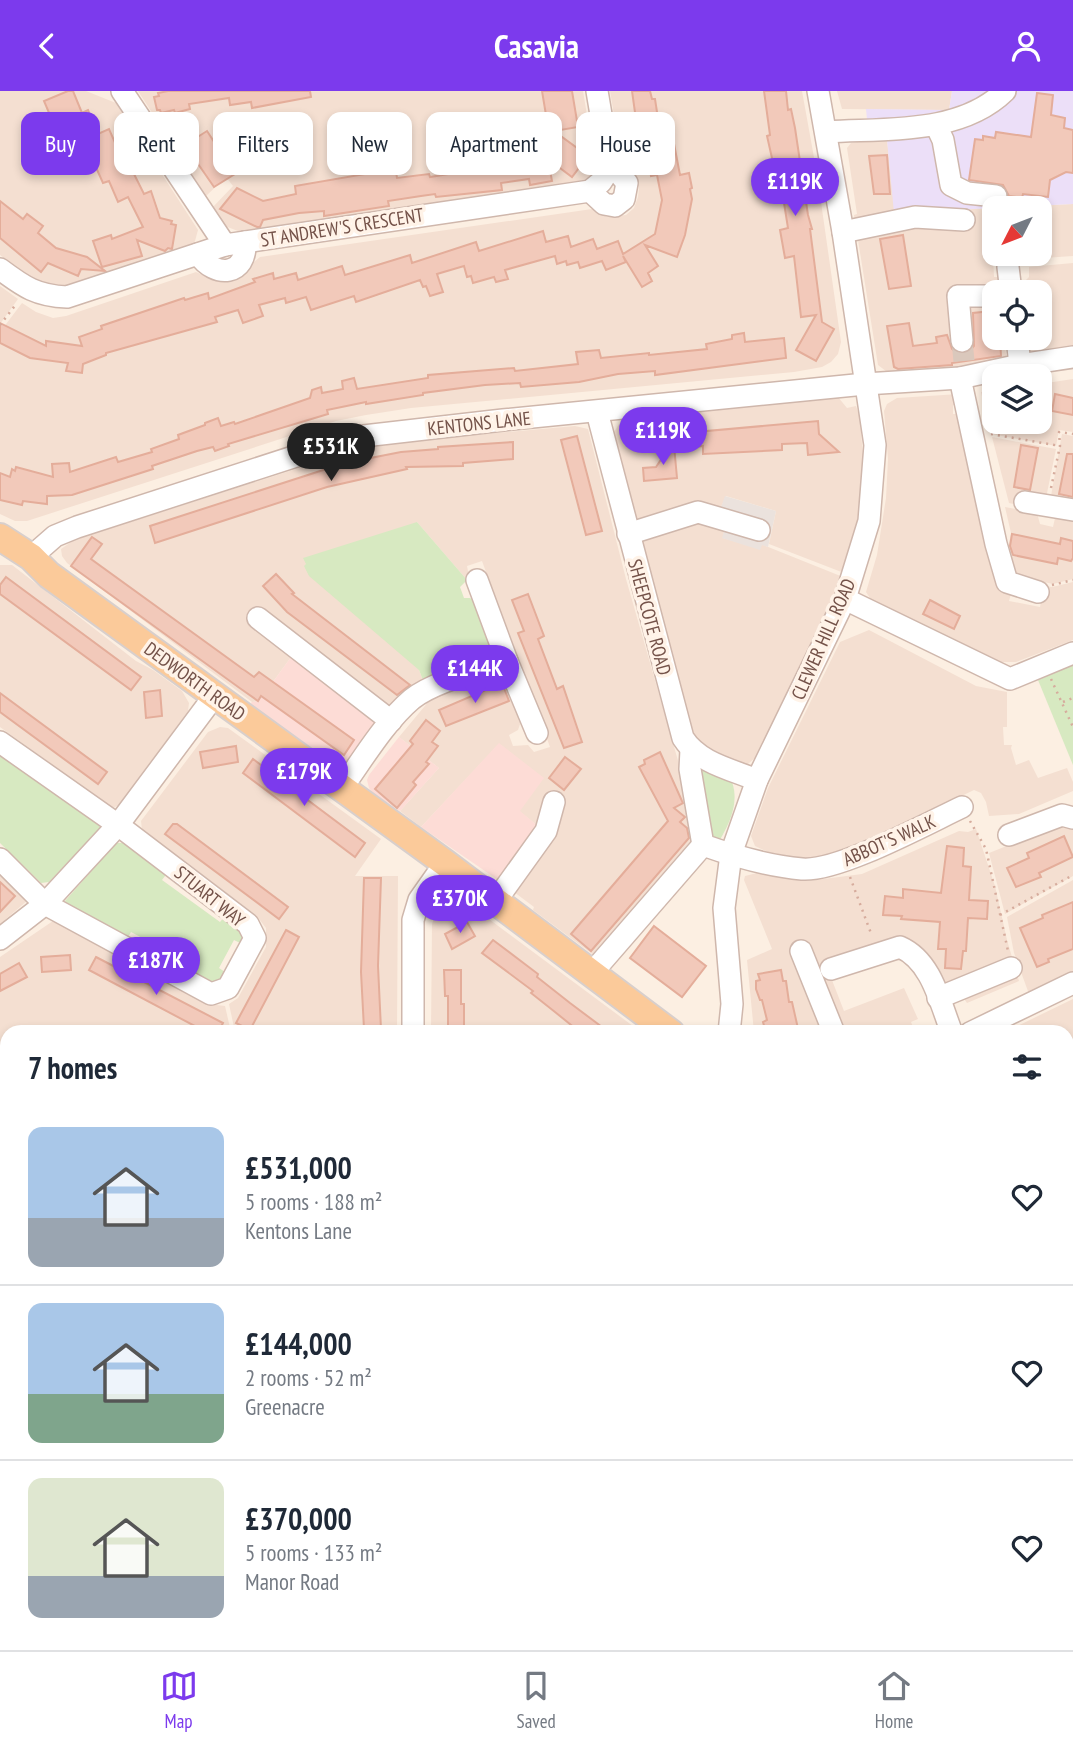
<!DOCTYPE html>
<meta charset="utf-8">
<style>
:root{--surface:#fff;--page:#f2f2f3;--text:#1f2937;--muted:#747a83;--line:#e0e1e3;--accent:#7c3aed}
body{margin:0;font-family:"PT Sans Narrow",sans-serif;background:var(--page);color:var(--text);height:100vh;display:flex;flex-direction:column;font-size:26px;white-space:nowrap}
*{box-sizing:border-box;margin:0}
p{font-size:23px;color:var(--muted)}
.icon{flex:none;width:38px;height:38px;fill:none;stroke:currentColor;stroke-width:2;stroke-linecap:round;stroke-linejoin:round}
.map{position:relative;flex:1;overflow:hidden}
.side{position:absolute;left:0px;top:934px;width:1074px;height:625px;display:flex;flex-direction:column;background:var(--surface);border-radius:21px 21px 0 0;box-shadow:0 4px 10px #0003}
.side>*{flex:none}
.top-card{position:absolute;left:21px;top:21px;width:700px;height:63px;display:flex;gap:14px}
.needle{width:46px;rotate:228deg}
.buttons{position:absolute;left:982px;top:105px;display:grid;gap:14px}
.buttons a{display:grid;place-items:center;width:70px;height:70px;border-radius:14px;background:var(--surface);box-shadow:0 4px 10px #0003;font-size:35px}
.price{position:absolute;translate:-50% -60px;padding:0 16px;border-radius:24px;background:var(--accent);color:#fff;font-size:23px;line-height:46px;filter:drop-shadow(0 2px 4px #0008)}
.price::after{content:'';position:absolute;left:50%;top:42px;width:21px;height:16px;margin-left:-10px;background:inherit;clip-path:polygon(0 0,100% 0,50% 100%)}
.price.on{background:#222;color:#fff}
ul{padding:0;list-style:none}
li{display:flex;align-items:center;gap:21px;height:175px;padding:0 28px}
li+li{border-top:2px solid var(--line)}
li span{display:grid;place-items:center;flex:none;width:196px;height:140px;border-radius:14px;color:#555}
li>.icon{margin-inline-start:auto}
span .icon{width:84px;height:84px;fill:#fffc;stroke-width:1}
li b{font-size:30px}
h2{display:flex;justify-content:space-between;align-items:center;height:84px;padding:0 28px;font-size:30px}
.chip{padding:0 24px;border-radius:14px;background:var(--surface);box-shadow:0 4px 10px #0003;font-size:24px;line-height:63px}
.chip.on{background:var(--accent);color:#fff}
header{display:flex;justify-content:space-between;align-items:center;height:91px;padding:0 28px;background:var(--accent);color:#fff;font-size:32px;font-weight:700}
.menu{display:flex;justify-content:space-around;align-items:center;height:98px;border-top:2px solid var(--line);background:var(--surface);font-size:19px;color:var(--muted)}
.menu a{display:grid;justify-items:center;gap:4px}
.menu .on{color:var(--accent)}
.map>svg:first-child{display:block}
.residential{fill:#f4dfd1;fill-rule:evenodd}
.commercial{fill:#fddcd6}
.industrial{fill:#ebe2dd}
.education{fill:#ecdff8}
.green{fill:#d7e9c1}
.building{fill:#f2c9ba;stroke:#e4ad9a;stroke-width:2}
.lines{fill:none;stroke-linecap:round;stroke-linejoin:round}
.minor-tunnel{stroke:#dac8bc;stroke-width:21;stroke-dasharray:21 10;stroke-linecap:butt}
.minor-casing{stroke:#cfb7ac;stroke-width:24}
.major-casing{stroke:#d8cfcc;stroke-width:30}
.path{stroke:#d6ac9d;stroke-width:2.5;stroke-dasharray:2 5;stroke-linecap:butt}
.minor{stroke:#fff;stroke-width:21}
.major{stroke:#fbca9a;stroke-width:26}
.labels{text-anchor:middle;stroke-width:7;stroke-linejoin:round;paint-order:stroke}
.street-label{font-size:19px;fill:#745249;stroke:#fff3e8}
</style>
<header><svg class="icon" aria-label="back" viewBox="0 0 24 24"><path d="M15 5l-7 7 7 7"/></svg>Casavia<svg class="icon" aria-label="person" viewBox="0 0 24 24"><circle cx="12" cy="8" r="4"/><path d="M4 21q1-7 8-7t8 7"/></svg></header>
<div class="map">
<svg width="1073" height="1559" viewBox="0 0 1073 1559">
<rect width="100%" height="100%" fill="#fcefe2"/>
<g class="residential">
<path d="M0,0H86L116,12L198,139L195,150L193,153L68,196L42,195L0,164Z"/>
<path d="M138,0H583L596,78L595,83L587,90L243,142L225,135L213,116L233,95L226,86L206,105Z"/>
<path d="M610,0H802L817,83L841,251L838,263L831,271L822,276L794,281L411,317L366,324L336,330L27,430H15L0,423V241L22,212L36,221L53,227L66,225L196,181L214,189L224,190L234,188L260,166L592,118L607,126L626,124L634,117L638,106L639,96L636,87L621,66Z"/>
<path d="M837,0H952L949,19L842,18Z"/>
<path d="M869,49H887L895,122L1073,113V165L1029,168L1028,164L993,167L994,186H998L1000,201H994V247H1004L1007,271L895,287L878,274L854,124L857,123L847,57L851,52ZM994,117H1040V163H994Z"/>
<path d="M1073,172V262L1030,265L1027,260L1025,247H1040V201H1022L1021,194L1029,186V176Z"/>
<path d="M0,195L18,208L0,233Z"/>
<path d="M1073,288V341L1059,339L1056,355L991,343L981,301L994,299V331H1040V293Z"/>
<path d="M959,303L963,313L953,314V323H960L1011,503L1009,510L1040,516L1044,495L1052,496L1073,491V549L1016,571H992L872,510L866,501L877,464L886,407L888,368L884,320L887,313L897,307Z"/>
<path d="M838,306L847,317L856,315L860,327L863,366L860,415L854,450L844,482L769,453L776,420L726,405L721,416L636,437L613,348L614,341L623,327Z"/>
<path d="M575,335L588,338L626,488L689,708L699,754L599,868L533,819L534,816L514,801L538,735L519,720L543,687L499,653L421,736L400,720L439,677L399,646L429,610L445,599L499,582L505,588L522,627L518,639L509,644L513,655L528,654L534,661L550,656L482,470L467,475L469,486L467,489L417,431L419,579L423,589L416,598L390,620L273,529L275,526L266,519L263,522L251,520L246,526L294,562L259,610L252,611L67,472L62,465L61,458L74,449L349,361L408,350Z"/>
<path d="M1062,343L1073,345V409L1051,405Z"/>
<path d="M992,346L1056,358L1046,407L1026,416L1009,412Z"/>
<path d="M1005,416L1037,422L1040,433L1053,436L1055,427L1058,426L1073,429V488L1053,493L1012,484L1007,464L1011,442Z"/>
<path d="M710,428L725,436L723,447L760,458L761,453L843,486L756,666L748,673H740L702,655L694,643L638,445Z"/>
<path d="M0,474H12L136,570L153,579L182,600L189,612L188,620L119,714L113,717L0,636Z"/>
<path d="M869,539L976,595L1007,601V636H1003L1004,654H1012L1011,657L1016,674L1029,669L1038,687L1067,677L1073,691V700L1019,723L989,725L986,711L981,702L974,699L949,711L950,714L837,763L808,769L768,761L755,755L751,745L768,697L840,551Z"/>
<path d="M220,636L228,637L381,748L355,785H398L397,941H235L229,913L238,907L266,856V837L256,824L142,739L141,730L208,641Z"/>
<path d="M1062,733L1063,737L1073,738V785L1005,823L989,762Z"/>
<path d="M976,738L995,795L1007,849L1019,890L967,912L960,902L933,912L910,866L902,861L830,884L844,920L904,897L918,928L911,931L915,941H754L747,869L772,858L744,789L745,785L757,782L808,790L862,783L959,740L968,741Z"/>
<path d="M0,778L28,809L0,833Z"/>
<path d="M1073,789V882L1029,903L1014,862L1007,826Z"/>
<path d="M457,810L466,811L641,941L431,942L432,833L435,823L445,813Z"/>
<path d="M53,830L208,913L225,915L231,941L7,942V1076L0,1088V866Z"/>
<path d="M1073,908V1104L1068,1095V942L1005,941Z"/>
<path d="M1068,1145L1073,1154V1431L1068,1434Z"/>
<path d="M7,1346V1433L0,1435V1349Z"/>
<path d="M786,1552H894L876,1559H789Z"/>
</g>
<g class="commercial">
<path d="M294,562L382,630L349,679L338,683L245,617L252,611L259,610Z"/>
<path d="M399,646L439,677L400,720L373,702L369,697L367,689L369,684Z"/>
<path d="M499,652L544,687L520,720L538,735L501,791L421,736Z"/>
<path d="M1073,1431V1559H1056L1052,1552H1068V1434Z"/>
<path d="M939,1552H1018L1022,1559H941Z"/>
</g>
<path class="industrial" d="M725,405L776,420L768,456L762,454L760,459L722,447L725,437L721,431V416Z"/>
<path class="education" d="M952,0H1073V113L894,122L887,49H869L866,18L949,19Z"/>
<g class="green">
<path d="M417,431L467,489L460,496L464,507H470L476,511L493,559L490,565L416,598L423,589L419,579L309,485L304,475L306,473L303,467Z"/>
<path d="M1073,574V674L1038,589Z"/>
<path d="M0,659L97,727L100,737L49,791L41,792L0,752Z"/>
<path d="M701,677L732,691C740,713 728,736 716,755L709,751L696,685Z"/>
<path d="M116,752H126L168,781L162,789L220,831L226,824L246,846L244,854L234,849L219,877L228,883L223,889L210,892L186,881L190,872L131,841L126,850L69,820L65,810Z"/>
<path d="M0,1144L7,1157V1173L5,1175L7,1179V1265L0,1255V1247L4,1244L0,1237Z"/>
<path d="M7,1433V1552H259L265,1559H0V1435Z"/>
<path d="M266,1552H362L355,1559H272Z"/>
<path d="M370,1552H571L577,1559H363Z"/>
<path d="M636,1552H737L742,1559H628Z"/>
</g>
<g class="building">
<path d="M68,0H73L82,22L88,19L98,43L109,38L120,63L123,61L144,103L151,100L160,127L172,130L171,133L176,134L172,158L168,157L165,160L137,149L142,165L102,176L93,150L111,144L112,148L143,136L128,106L118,111L109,90L103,92L81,43L71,47L62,25L52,29L44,10Z"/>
<path d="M168,0H310L311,6L252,17L251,11L230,14L229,7L189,13L190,18L175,22L174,19L161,22L160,19H157L154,6L159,5L158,2Z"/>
<path d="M542,0H572L578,36L554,40L588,65L572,86L548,68L552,90L530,94L529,88L501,92L502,99L436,106L435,103L421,105L388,110L389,115L324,125V120L299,122L263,129L260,136H257L220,118L237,97L263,110L296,103L295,95L371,82L370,77L395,74L397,87L429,83L430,86L478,78L477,70L552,60Z"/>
<path d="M632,0H650L652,8H655L659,34L670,32L680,84L689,82L692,97L690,98L692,108L685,144L677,166L645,154L658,175L648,182L652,190L642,196L623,165L626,171L606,179L602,170L580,177L578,171L567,174L566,170L557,173L555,165L505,179L508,188L496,191L494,186L473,192L471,185L467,186L464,175L437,183L443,201L430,205L426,195L423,196L420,189L356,211L354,205L311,219L306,206L286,212L285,207L259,214L263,225L243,232L238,219L215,226L217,231L106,262V264L83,273L82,282L66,280L68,272L30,267L0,252V232L46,255V250L82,255L79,246L102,238L101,235L184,207L185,209L208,202L209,208L255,191L253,188L273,182L274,188L296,182L298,189L342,175L345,184L410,164L412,172L476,151L479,160L543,140L546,151L568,145L571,156L593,148L597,158L618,150L623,163L655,143L662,109L657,84L651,85L646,56L640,57Z"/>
<path d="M764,0H786L788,19L791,18L795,37L808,124L812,138H810L822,231L834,238L816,270L796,259L816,224L801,226L794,165L785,167L780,139L788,137L781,93L771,95L768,77L774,76L767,45L770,44Z"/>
<path d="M1037,2L1053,4L1051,24L1065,27L1064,37L1073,39V82L1066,81L1050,89L1048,106L1023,103L1022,107L1009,105L1003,94L969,89L975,48L983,49V45L995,47L996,41L1031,46Z"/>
<path d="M207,40L235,83L214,96L185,54Z"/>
<path d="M887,64L890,103H874L869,65Z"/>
<path d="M0,110L23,128L27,123L43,135L38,142L56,157L87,166L105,180L81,178L78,185L48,172L41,181L0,147Z"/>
<path d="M903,144L911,195L889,198L880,148Z"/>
<path d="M991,220L994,247H1000L1001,265L952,272V274L898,278L894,276L887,235L909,232L913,255L937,252L936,246L947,244L952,258L957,262L964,263L970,260L974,255L973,222Z"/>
<path d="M744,242L745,251L784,247L786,267L655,284V280L618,283L579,291L521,296L520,292L485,294L423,302V304L366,313V311L327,319L328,323L228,353L229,355L215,360L213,356L197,360L152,375L153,378L72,404L47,405V413L23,410L22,414L0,409V382L10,386L12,378L15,380L16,376L53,386L52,373L69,372L70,381L116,366L118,371L152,361L151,358L179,348L178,344L205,334V332L218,327L221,335L234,331L235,333L310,307L312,299L321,296L322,302L343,298L342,290L354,287L357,298L428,287V284L514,277L515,280L578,273L576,261L599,259L601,267L649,262V264L707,258L706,253L732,248V244Z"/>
<path d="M1055,303L1073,307V324L1052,320Z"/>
<path d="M818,330L819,343L839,361L808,364L807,352L782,353V359L703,363V355L687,357L685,342Z"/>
<path d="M577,345L602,440L586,444L561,349Z"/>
<path d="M513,351V368L463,372V375L406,376L407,378L327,396L155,452L150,435L345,372L401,361L438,358V356Z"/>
<path d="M674,354L677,387L644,390L643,377L656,376L664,364L663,355Z"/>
<path d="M1021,354L1038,357L1030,399L1014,396Z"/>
<path d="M1067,363H1073V406L1059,403Z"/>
<path d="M1012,443L1060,453L1061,447L1073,450V467L1071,470L1058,467L1057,473L1013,464L1010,455Z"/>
<path d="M92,446L102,453L91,468L254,586L259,581L354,649L344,664L261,605L258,610L241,598L71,475Z"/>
<path d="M276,483L294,502L292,503L410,594L397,604L287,521L263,495Z"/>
<path d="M6,486L141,586L131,599L0,503V494Z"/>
<path d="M528,503L544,545L538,548L557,598L563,595L582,651L564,657L518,542L524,540L512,509Z"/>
<path d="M930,509L960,525L954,538L923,523Z"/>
<path d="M502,592L509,610L446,635L439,619Z"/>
<path d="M160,599L162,625L146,627L144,601Z"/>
<path d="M0,602L107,681L98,693L0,621Z"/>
<path d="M426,629L440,640L432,651L438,655L426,671L429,673L413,691L416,694L397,717L375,698L413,653L410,650Z"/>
<path d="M236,655L238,671L203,677L200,661Z"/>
<path d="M660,661L682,710L683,712L674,717L685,726L680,731L687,737L689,747L591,860L571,843L668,730L639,676L645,673L644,669Z"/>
<path d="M565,666L581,678L564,699L549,687Z"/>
<path d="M253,668L365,752L355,766L243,682Z"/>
<path d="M173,733H177L288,816L279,828L165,743Z"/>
<path d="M1064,745L1073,766L1039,782L1041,786L1016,796L1007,777L1029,767L1027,762Z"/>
<path d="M947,755L964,757L963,775L971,776L969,809L988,810L987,828L968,827L966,860H963L961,878L945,877L946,858H938L940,831L901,828L902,825L883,824L885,805L903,807V798L941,802Z"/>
<path d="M364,787H381L378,875L381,938H364L361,881Z"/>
<path d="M0,791L15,805L0,821Z"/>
<path d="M1073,811V858L1048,868L1049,871L1037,876L1020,837L1043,827L1042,824Z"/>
<path d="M467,831L475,845L452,858L445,843Z"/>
<path d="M654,835L706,875L682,906L630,867Z"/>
<path d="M286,839L299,846L250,939L236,932Z"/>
<path d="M493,849L538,883L537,886L570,912L610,942H581L555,921L531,902L533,900L482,862Z"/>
<path d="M70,864L71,879L42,881L41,866Z"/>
<path d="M96,866L223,932L218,942H208L89,879Z"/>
<path d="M19,872L27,886L0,900V883Z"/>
<path d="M444,879H461V913H464V939H448V905H445Z"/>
<path d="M781,879L783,890H786L789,911H792L799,942H766L763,931L767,929L762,909H760L756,898V890L760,889L758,883Z"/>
</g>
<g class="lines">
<path class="minor-tunnel" d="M962,250L964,270"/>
<defs>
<g id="minor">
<path d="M122,0L225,154"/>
<path d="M936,34L943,49L951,94L967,102L996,105"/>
<path d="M827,41C885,37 960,44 1005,0"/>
<path d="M590,100L604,113L615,115L624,108L627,92L617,80L610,77"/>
<path d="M843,141L915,126L964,129"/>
<path d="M198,163C215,188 247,185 245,151"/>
<path d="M1008,176L1011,201"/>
<path d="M0,178C24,196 37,205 67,206L225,154L590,100L601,91L610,77L597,0"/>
<path d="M1017,247L1020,274"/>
<path d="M962,250L958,205H989"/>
<path d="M960,287L996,453L1007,491L1038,501"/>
<path d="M597,321L683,647C699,672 730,678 757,689"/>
<path d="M1025,411L1073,419"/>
<path d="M628,443L698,421L759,439"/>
<path d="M31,466L55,445L77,436L355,346L503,329L865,293L960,287L1020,274L1073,266"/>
<path d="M477,489L507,570L537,642"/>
<path d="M845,508L1010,588L1073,562"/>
<path d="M258,527L391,630"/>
<path d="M0,651L118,734L248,833L255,847L228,897L211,903L45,813L0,768"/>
<path d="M691,659L690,678L703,754C734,765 769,775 802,778C838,781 926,733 962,716"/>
<path d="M342,697C363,668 384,632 412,608C435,590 479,580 507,570"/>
<path d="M1009,744L1062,724L1073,727"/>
<path d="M495,811L546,740L554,711"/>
<path d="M0,848L45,813L118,734L215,604"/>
<path d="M801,860L834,942"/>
<path d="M831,878L900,856C932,870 940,912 952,942"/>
<path d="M591,883L703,754"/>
<path d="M938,907L1011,877"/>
<path d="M413,942V829L419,809L445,772"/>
<path d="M729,942L732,913L724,817L731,763L757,689L845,508L869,430L875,354L843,141L818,0"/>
<path d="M970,942L1073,892"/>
<path d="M1068,1121L1073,1131"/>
<path d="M0,1129L7,1142"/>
<path d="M0,1270L7,1273"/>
<path d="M0,1335L7,1333"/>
<path d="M1068,1472L1073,1468"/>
<path d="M893,1559L913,1552"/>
</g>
<g id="major">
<path d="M0,446L31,466L49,484L445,772L671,942"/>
<path d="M1034,1552L1038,1559"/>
</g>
</defs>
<use href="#minor" class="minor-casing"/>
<use href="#major" class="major-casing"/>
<g class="path">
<path d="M0,234L17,212"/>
<path d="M991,343L1060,355"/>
<path d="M1051,397L1060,355L1059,341L1073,343"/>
<path d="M1052,494L1073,489"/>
<path d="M1051,588L1073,636"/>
<path d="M1063,611L1073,607"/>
<path d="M970,730L986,758L1008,860"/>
<path d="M850,786L872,845"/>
<path d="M1000,824L1073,784"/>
</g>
<use href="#minor" class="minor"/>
<use href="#major" class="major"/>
</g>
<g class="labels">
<g class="street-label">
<text transform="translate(342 136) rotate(-9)" y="7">ST ANDREW'S CRESCENT</text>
<text transform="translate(479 332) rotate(-6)" y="7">KENTONS LANE</text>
<text transform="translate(650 526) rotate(75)" y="7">SHEEPCOTE ROAD</text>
<text transform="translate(823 548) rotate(-66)" y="7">CLEWER HILL ROAD</text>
<text transform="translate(195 590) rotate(36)" y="7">DEDWORTH ROAD</text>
<text transform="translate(889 749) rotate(-24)" y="7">ABBOT'S WALK</text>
<text transform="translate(210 805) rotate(39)" y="7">STUART WAY</text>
</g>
</g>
</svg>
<div class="buttons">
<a><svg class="needle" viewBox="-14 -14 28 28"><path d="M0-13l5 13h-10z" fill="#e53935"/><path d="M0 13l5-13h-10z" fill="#747a83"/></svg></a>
<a><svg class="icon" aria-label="locate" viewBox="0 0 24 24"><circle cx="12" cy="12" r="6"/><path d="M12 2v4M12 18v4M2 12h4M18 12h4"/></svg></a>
<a><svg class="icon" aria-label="layers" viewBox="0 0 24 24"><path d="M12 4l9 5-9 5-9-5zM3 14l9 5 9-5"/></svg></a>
</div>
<b class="price" style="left:795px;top:127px">£119K</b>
<b class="price" style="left:663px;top:376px">£119K</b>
<b class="price on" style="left:331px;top:392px">£531K</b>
<b class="price" style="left:475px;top:614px">£144K</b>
<b class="price" style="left:304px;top:717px">£179K</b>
<b class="price" style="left:460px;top:844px">£370K</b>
<b class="price" style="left:156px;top:906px">£187K</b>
<div class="top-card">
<a class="chip on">Buy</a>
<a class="chip">Rent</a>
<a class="chip">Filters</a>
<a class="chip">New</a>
<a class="chip">Apartment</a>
<a class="chip">House</a>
</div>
<section class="side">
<h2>7 homes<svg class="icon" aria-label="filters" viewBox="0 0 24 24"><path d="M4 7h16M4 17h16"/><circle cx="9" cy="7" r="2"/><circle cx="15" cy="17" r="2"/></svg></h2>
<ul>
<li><span style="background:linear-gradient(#a9c7e8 65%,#9aa5b1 0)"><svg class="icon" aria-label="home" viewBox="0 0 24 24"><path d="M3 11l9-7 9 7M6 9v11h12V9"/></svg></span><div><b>£531,000</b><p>5 rooms · 188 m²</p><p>Kentons Lane</p></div><svg class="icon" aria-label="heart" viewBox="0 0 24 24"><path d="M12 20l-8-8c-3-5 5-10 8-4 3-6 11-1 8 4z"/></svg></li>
<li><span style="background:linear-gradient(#a9c7e8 65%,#7fa58c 0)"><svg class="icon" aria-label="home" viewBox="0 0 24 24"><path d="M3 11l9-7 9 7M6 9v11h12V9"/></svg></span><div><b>£144,000</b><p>2 rooms · 52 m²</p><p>Greenacre</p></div><svg class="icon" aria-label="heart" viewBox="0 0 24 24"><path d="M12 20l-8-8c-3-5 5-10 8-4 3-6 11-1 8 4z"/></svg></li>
<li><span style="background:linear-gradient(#dfe7d0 70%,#9aa5b1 0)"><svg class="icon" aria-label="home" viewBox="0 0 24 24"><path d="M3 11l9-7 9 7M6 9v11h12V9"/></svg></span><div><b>£370,000</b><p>5 rooms · 133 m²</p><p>Manor Road</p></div><svg class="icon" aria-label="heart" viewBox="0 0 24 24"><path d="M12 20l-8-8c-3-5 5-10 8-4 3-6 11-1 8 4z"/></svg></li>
</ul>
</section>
</div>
<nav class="menu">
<a class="on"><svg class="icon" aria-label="map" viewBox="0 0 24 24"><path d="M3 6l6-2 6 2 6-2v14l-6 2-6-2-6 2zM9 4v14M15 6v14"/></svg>Map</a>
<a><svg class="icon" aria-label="saved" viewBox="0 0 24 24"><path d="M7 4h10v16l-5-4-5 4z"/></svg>Saved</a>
<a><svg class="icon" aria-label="home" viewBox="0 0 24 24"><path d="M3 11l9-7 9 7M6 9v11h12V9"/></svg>Home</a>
</nav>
